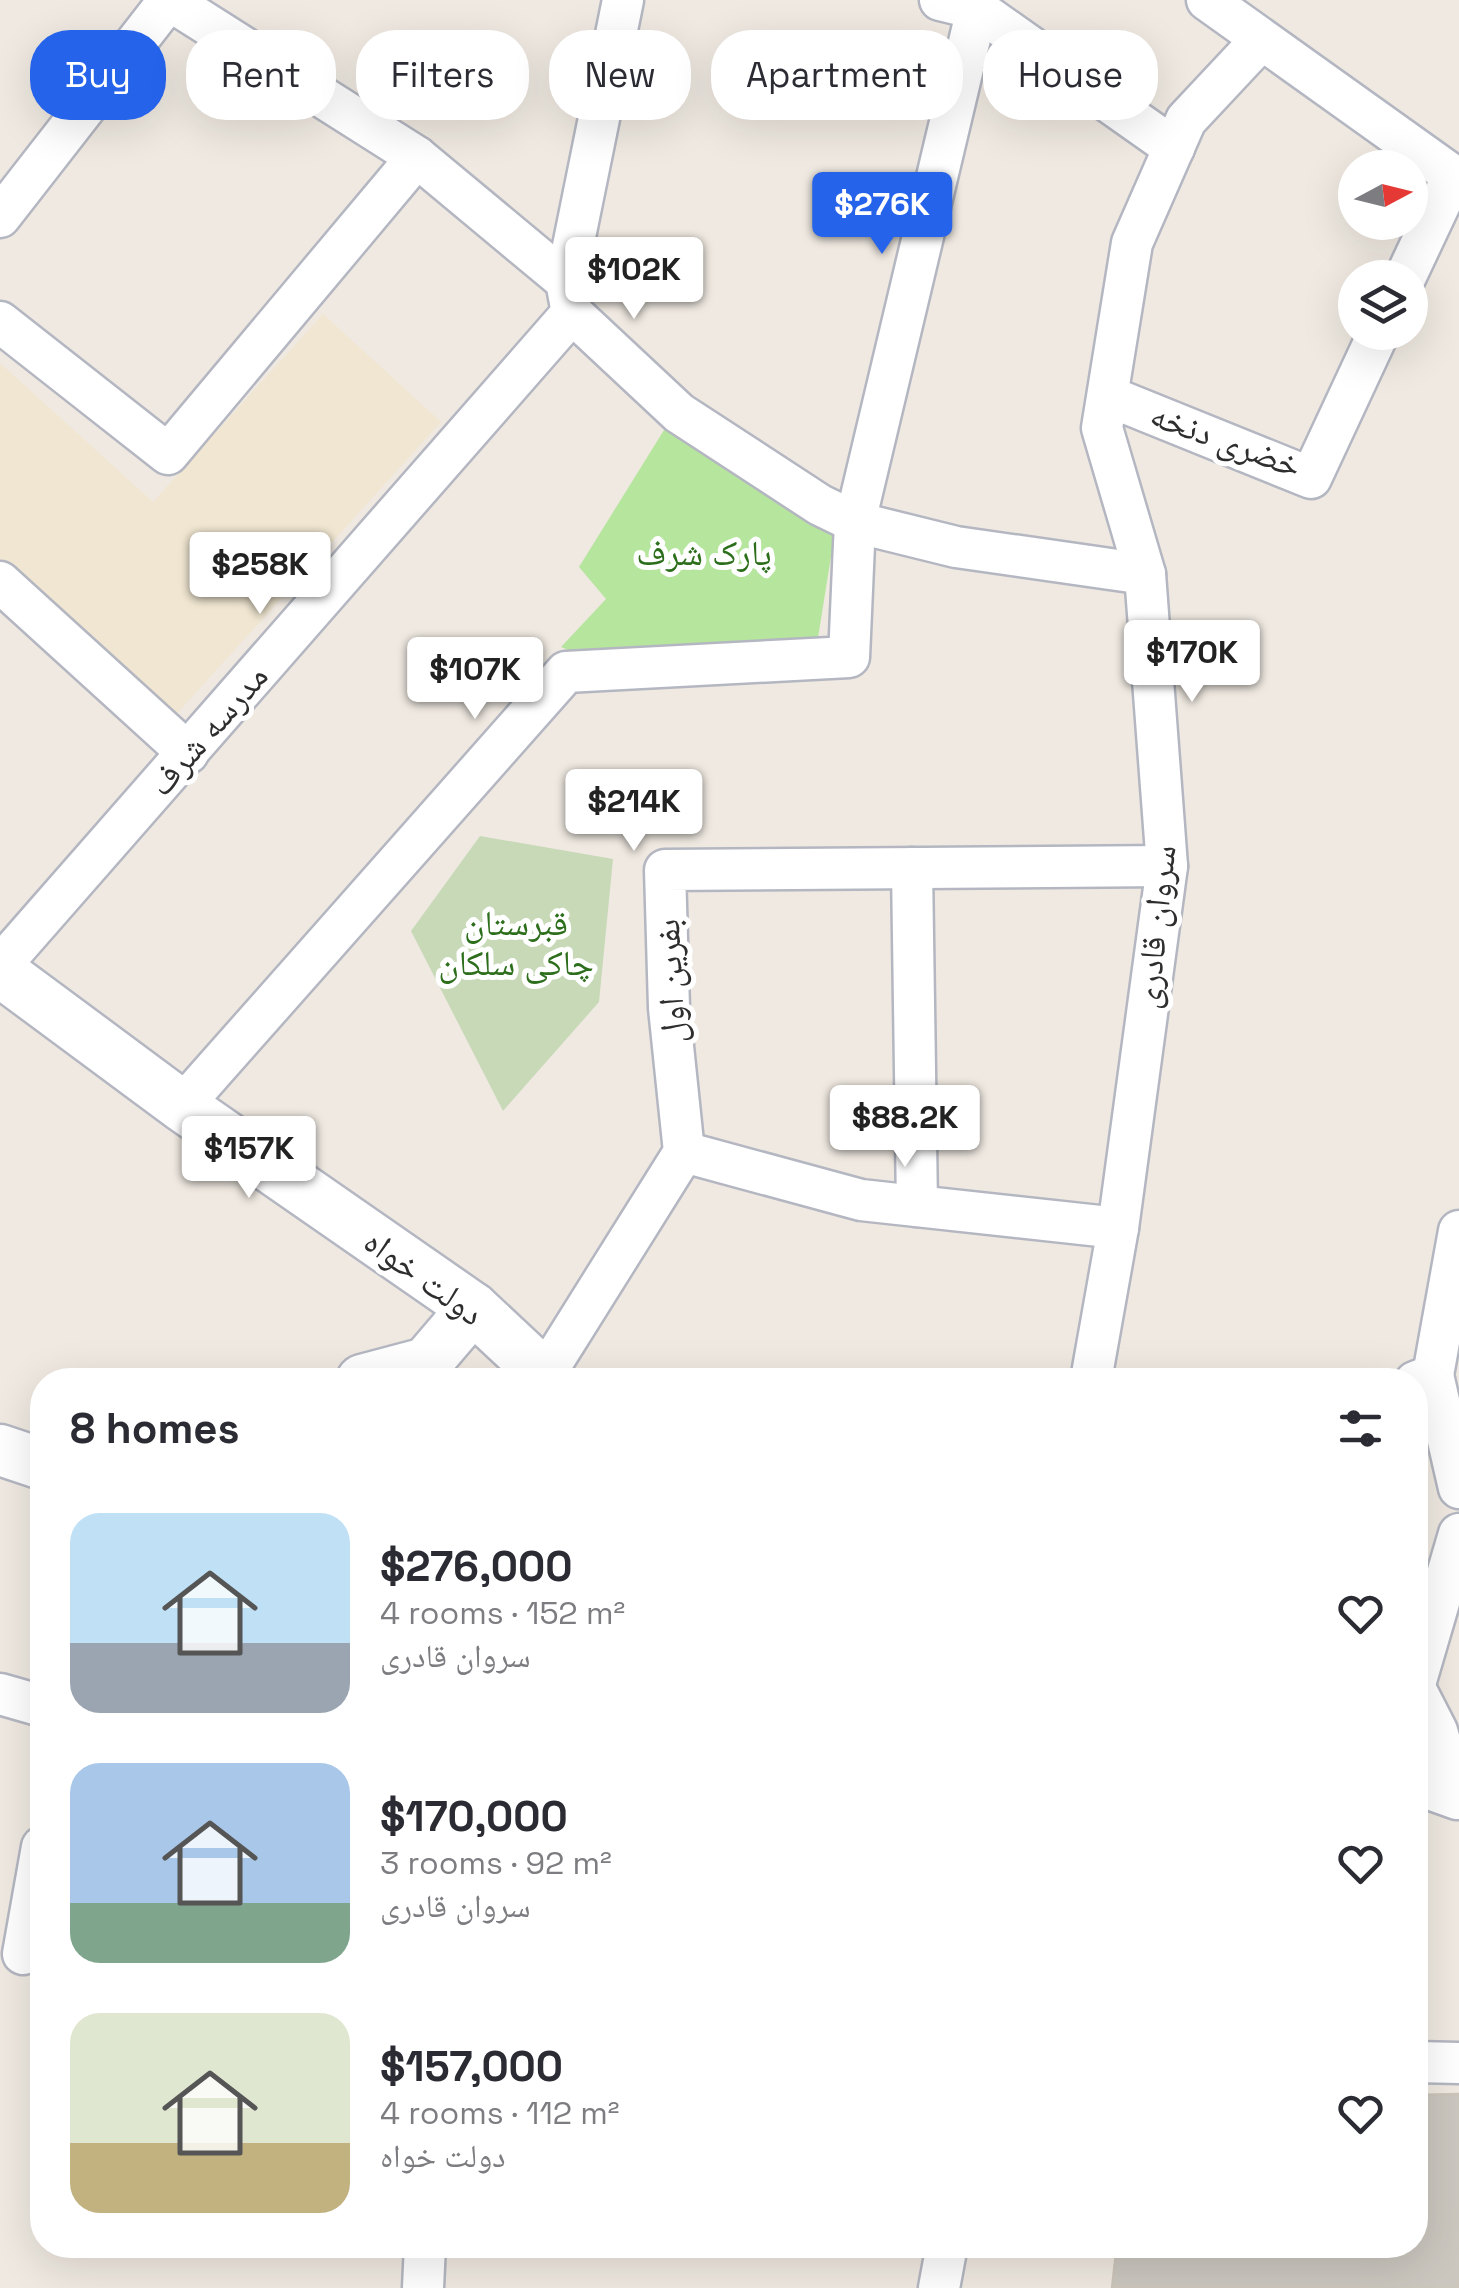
<!DOCTYPE html>
<meta charset="utf-8">
<style>
:root{--surface:#fff;--page:#f2f2f3;--text:#2b2b33;--muted:#7c7c81;--accent:#2563eb}
body{margin:0;font-family:"Space Grotesk","Noto Naskh Arabic",sans-serif;background:var(--page);color:var(--text);height:100vh;display:flex;flex-direction:column;font-size:38px;white-space:nowrap}
*{box-sizing:border-box;margin:0}
p{font-size:32px;color:var(--muted)}
.icon{flex:none;width:55px;height:55px;fill:none;stroke:currentColor;stroke-width:2;stroke-linecap:round;stroke-linejoin:round}
.map{position:relative;flex:1;overflow:hidden}
.sheet{position:absolute;left:30px;top:1368px;width:1398px;height:890px;display:flex;flex-direction:column;background:var(--surface);border-radius:40px;box-shadow:0 10px 40px #0002}
.sheet>*{flex:none}
.hud{position:absolute;left:30px;top:30px;width:1400px;height:90px;display:flex;gap:20px}
.needle{width:65px;rotate:83deg}
.fabs{position:absolute;left:1338px;top:150px;display:grid;gap:20px}
.fabs a{display:grid;place-items:center;width:90px;height:90px;border-radius:50%;background:var(--surface);box-shadow:0 10px 40px #0002;font-size:50px}
.price{position:absolute;translate:-50% -85px;padding:0 22px;border-radius:10px;background:#fff;color:#222;font-size:32px;line-height:65px;filter:drop-shadow(0 2px 5px #0008)}
.price::after{content:'';position:absolute;left:50%;top:60px;width:30px;height:22px;margin-left:-15px;background:inherit;clip-path:polygon(0 0,100% 0,50% 100%)}
.price.selected{background:var(--accent);color:#fff}
ul{padding:0;list-style:none}
li{display:flex;align-items:center;gap:30px;height:250px;padding:0 40px}
li span{display:grid;place-items:center;flex:none;width:280px;height:200px;border-radius:30px;color:#555}
li>.icon{margin-inline-start:auto}
span .icon{width:120px;height:120px;fill:#fffc;stroke-width:1}
li b{font-size:42px}
h2{display:flex;justify-content:space-between;align-items:center;height:120px;padding:0 40px;font-size:42px}
.chip{padding:0 35px;border-radius:40px;background:var(--surface);box-shadow:0 10px 40px #0002;font-size:35px;line-height:90px}
.chip.selected{background:var(--accent);color:#fff}
.map>svg:first-child{display:block}
.education{fill:#f0e6d1}
.green{fill:#b6e59e}
.cemetery{fill:#c8d9b8}
.building{fill:#cbc7bf;stroke:#cbc5ba;stroke-width:2.5}
.lines{fill:none;stroke-linecap:round;stroke-linejoin:round}
.minor-casing{stroke:#b4b7c1;stroke-width:45}
.tertiary-casing{stroke:#b4b7c1;stroke-width:55}
.minor{stroke:#fff;stroke-width:40}
.tertiary{stroke:#fff;stroke-width:50}
.labels{text-anchor:middle;stroke-width:10;stroke-linejoin:round;paint-order:stroke}
.street-label{font-size:35px;fill:#2e2e2e;stroke:#fff}
.park-label{font-size:35px;fill:#2c6e1b;stroke:#fff}
</style>
<div class="map">
<svg width="1459" height="2288" viewBox="0 0 1459 2288">
<rect width="100%" height="100%" fill="#efe9e1"/>
<path class="education" d="M323,314L441,422L172,719L0,563V363L153,502Z"/>
<path class="green" d="M669,422L838,513L817,644L589,658L561,647L606,599L579,567Z"/>
<path class="cemetery" d="M480,836L613,859L599,1002L503,1111L411,931Z"/>
<path class="building" d="M1459,2094V2288H1112L1117,2245H1415V2095Z"/>
<g class="lines">
<defs>
<g id="minor">
<path d="M169,0L417,157L566,281L572,313L679,413L820,505L855,522L956,547L1145,574"/>
<path d="M940,0L977,9L1174,148"/>
<path d="M1207,0L1459,180"/>
<path d="M0,217L169,0"/>
<path d="M1405,278L1452,178"/>
<path d="M566,281L623,0"/>
<path d="M0,322L168,454L417,157"/>
<path d="M1108,396L1311,478L1379,332"/>
<path d="M0,582L188,753"/>
<path d="M912,868L917,1206"/>
<path d="M0,966L572,313"/>
<path d="M182,1106L566,672L849,657L855,522L977,9"/>
<path d="M684,1152L861,1200L1118,1228"/>
<path d="M545,1374L684,1152L669,1008L665,870L1167,866"/>
<path d="M1433,1375L1459,1488"/>
<path d="M1091,1380L1118,1228L1167,866L1145,574L1102,428L1132,243L1186,120L1260,41"/>
<path d="M1415,1382L1433,1375L1459,1231"/>
<path d="M1415,1684L1459,1534"/>
<path d="M1415,1688L1437,1731L1457,1799L1415,1784"/>
<path d="M0,1694L42,1706"/>
<path d="M23,1954L42,1847"/>
<path d="M1415,2062L1459,2063"/>
<path d="M423,2288L425,2245"/>
<path d="M939,2288L947,2245"/>
</g>
<g id="tertiary">
<path d="M0,971L182,1106L473,1308L550,1380"/>
<path d="M362,1380L426,1363L473,1308"/>
<path d="M0,1450L42,1464"/>
</g>
</defs>
<use href="#minor" class="minor-casing"/>
<use href="#tertiary" class="tertiary-casing"/>
<use href="#minor" class="minor"/>
<use href="#tertiary" class="tertiary"/>
</g>
<g class="labels">
<g class="street-label">
<text transform="translate(1226 440) rotate(20)" y="12">خضری دنخه</text>
<text transform="translate(208 730) rotate(-49)" y="12">مدرسه شرف</text>
<text transform="translate(1155 927) rotate(-84)" y="12">سروان قادری</text>
<text transform="translate(670 981) rotate(-93)" y="12">بفرین اول</text>
<text transform="translate(424 1277) rotate(36)" y="12">دولت خواه</text>
</g>
<g class="park-label">
<text x="704" y="565">پارک شرف</text>
<text x="516" y="935">قبرستان<tspan x="516" dy="40">چاکی سلکان</tspan></text>
</g>
</g>
</svg>
<div class="fabs">
<a><svg class="needle" viewBox="-14 -14 28 28"><path d="M0-13l5 13h-10z" fill="#e53935"/><path d="M0 13l5-13h-10z" fill="#7c7c81"/></svg></a>
<a><svg class="icon" aria-label="layers" viewBox="0 0 24 24"><path d="M12 4l9 5-9 5-9-5zM3 14l9 5 9-5"/></svg></a>
</div>
<b class="price selected" style="left:882px;top:257px">$276K</b>
<b class="price" style="left:634px;top:322px">$102K</b>
<b class="price" style="left:260px;top:617px">$258K</b>
<b class="price" style="left:1192px;top:705px">$170K</b>
<b class="price" style="left:475px;top:722px">$107K</b>
<b class="price" style="left:634px;top:854px">$214K</b>
<b class="price" style="left:905px;top:1170px">$88.2K</b>
<b class="price" style="left:249px;top:1201px">$157K</b>
<div class="hud">
<a class="chip selected">Buy</a>
<a class="chip">Rent</a>
<a class="chip">Filters</a>
<a class="chip">New</a>
<a class="chip">Apartment</a>
<a class="chip">House</a>
</div>
<section class="sheet">
<h2>8 homes<svg class="icon" aria-label="filters" viewBox="0 0 24 24"><path d="M4 7h16M4 17h16"/><circle cx="9" cy="7" r="2"/><circle cx="15" cy="17" r="2"/></svg></h2>
<ul>
<li><span style="background:linear-gradient(#bfe0f5 65%,#9aa5b1 0)"><svg class="icon" aria-label="home" viewBox="0 0 24 24"><path d="M3 11l9-7 9 7M6 9v11h12V9"/></svg></span><div><b>$276,000</b><p>4 rooms · 152 m²</p><p>سروان قادری</p></div><svg class="icon" aria-label="heart" viewBox="0 0 24 24"><path d="M12 20l-8-8c-3-5 5-10 8-4 3-6 11-1 8 4z"/></svg></li>
<li><span style="background:linear-gradient(#a9c7e8 70%,#7fa58c 0)"><svg class="icon" aria-label="home" viewBox="0 0 24 24"><path d="M3 11l9-7 9 7M6 9v11h12V9"/></svg></span><div><b>$170,000</b><p>3 rooms · 92 m²</p><p>سروان قادری</p></div><svg class="icon" aria-label="heart" viewBox="0 0 24 24"><path d="M12 20l-8-8c-3-5 5-10 8-4 3-6 11-1 8 4z"/></svg></li>
<li><span style="background:linear-gradient(#dfe7d0 65%,#c2b280 0)"><svg class="icon" aria-label="home" viewBox="0 0 24 24"><path d="M3 11l9-7 9 7M6 9v11h12V9"/></svg></span><div><b>$157,000</b><p>4 rooms · 112 m²</p><p>دولت خواه</p></div><svg class="icon" aria-label="heart" viewBox="0 0 24 24"><path d="M12 20l-8-8c-3-5 5-10 8-4 3-6 11-1 8 4z"/></svg></li>
</ul>
</section>
</div>
